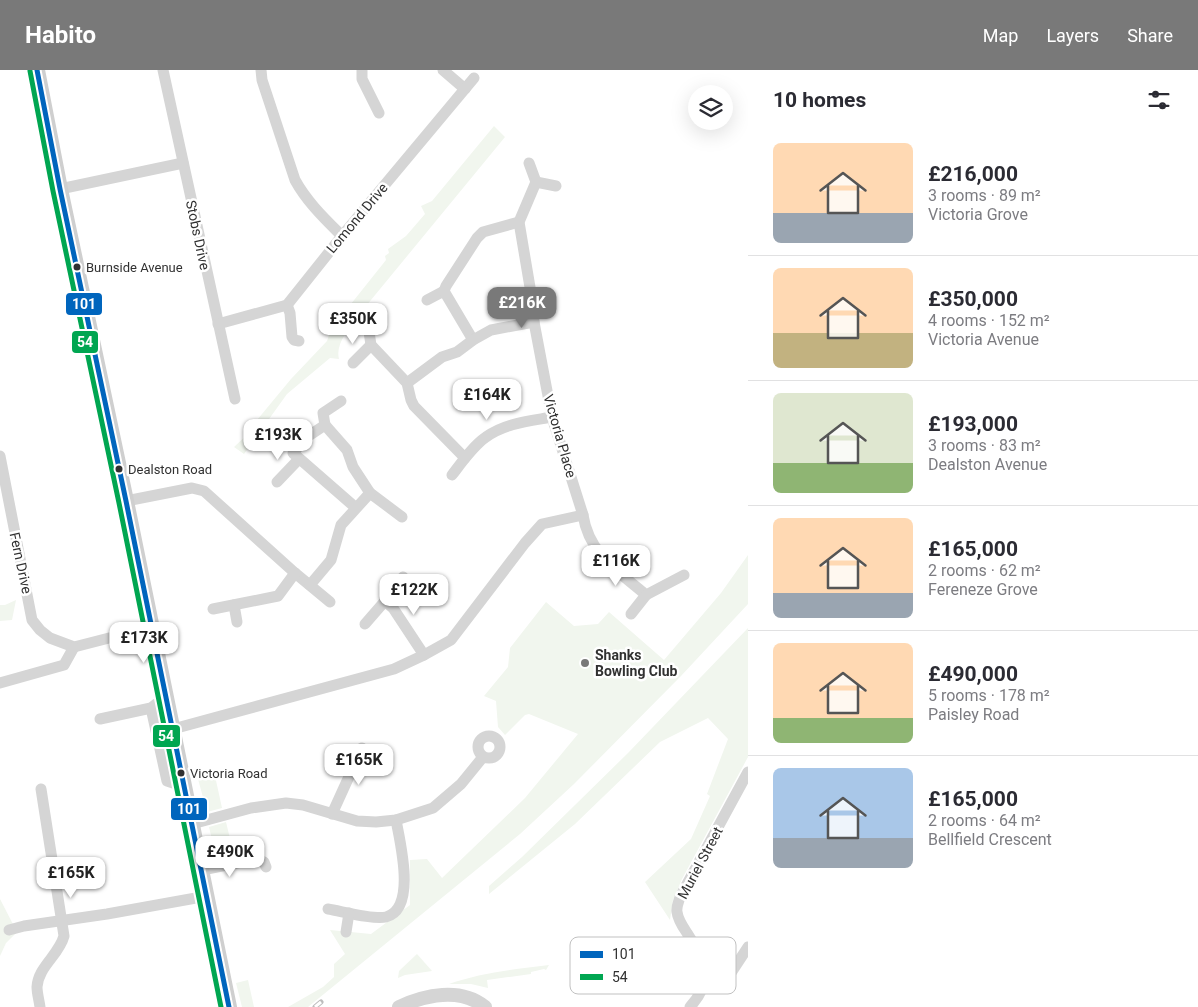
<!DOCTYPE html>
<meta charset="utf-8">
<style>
:root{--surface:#fff;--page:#f2f2f3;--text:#2b2b33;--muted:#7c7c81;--line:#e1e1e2;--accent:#797979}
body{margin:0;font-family:Roboto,sans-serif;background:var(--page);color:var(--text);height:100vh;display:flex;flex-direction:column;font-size:19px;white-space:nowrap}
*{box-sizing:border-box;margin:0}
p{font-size:16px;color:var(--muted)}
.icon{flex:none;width:28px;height:28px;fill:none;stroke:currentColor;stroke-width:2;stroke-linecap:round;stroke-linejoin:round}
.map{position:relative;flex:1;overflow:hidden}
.panel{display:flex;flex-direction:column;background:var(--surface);width:450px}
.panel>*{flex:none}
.tools{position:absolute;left:688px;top:15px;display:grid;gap:10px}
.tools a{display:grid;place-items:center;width:45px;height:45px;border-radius:50%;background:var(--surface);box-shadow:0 5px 20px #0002;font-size:25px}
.price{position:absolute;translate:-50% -42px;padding:0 11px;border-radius:10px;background:#fff;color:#222;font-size:16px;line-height:32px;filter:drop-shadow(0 1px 2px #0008)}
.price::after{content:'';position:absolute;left:50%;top:30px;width:15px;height:11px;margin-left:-8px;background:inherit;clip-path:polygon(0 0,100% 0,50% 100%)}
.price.selected{background:var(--accent);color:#fff}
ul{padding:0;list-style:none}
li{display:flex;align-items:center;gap:15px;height:125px;padding:0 25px}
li+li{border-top:1px solid var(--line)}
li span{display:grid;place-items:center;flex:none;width:140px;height:100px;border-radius:8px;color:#555}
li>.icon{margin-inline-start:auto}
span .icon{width:60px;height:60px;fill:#fffc;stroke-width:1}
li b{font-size:21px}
h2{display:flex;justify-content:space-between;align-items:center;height:60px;padding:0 25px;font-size:21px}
header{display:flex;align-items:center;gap:30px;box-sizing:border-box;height:70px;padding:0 25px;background:var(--accent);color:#fff}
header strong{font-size:24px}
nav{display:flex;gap:28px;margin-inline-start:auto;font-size:18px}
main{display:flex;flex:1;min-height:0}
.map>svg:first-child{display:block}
.green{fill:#f1f6ee}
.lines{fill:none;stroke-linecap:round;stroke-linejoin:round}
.minor{stroke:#d5d5d5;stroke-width:11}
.tertiary{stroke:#d5d5d5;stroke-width:14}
.secondary{stroke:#cfcfcf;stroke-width:16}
.rail-casing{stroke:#bdbdbd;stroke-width:5}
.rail{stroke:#fff;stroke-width:3;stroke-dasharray:9;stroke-linecap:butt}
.bus-1-casing{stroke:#fff;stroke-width:9}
.bus-2-casing{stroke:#fff;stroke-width:9}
.bus-1{stroke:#0065bd;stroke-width:5}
.bus-2{stroke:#00a651;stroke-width:5}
.bus-dot{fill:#313131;stroke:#fff;stroke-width:2}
.poi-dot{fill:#797979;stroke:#fff;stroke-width:2}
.labels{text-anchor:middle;stroke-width:5;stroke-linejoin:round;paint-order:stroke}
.bus-label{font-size:13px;fill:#313131;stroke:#fff;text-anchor:start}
.street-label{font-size:14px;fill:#313131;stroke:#fff}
.poi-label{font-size:14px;font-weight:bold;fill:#313131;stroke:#fff;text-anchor:start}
.key{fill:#fff;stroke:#c1c1c1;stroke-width:1}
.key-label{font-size:14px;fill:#313131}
.line-badge{stroke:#fff;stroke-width:2}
.badge-label{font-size:14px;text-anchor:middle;font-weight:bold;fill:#fff}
</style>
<header>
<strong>Habito</strong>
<nav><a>Map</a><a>Layers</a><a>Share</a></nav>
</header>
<main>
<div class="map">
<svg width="748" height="937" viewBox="0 0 748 937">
<rect width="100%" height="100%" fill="#fff"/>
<g class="green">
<path d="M494,56L505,67L357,247C349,259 335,274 339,289L330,288L287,324L244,384L234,377L250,362L251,354L257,350L291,309L327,271L331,259L386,190L385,186L389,183L388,179L406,166L425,144L421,136L432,131Z"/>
<path d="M748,485V534L681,606L574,714L520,764L308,937H288L323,917L334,907V894L345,884L330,860L371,864L410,835V790L427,789L442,808L525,728L578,664L529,644L525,645L505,665L498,657L496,631L484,626L508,597L510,578L546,532L574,556L598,554L609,542L664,590L721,523Z"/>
<path d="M16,530L12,550L0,551V535H5Z"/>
<path d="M748,558V687L682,809L673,830L670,850L645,812L691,769L710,726L707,724L728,669L708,648L660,672L575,754L489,824V816L522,787L628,683Z"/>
<path d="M215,706L222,738L207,742L198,709Z"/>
<path d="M226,752L233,781L216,786L209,757Z"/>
<path d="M0,829L17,862L6,873L0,886Z"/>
<path d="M417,884L432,901L405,905L398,908L399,901Z"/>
<path d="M549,895L546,900L544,899L531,902V904L487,910L488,918L471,914H449C480,903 516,899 549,895Z"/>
<path d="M248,910L254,937H242L236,913Z"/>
</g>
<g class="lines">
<g class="minor">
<path d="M163,0L235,329"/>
<path d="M261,0L262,10L295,110C307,132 325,149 342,166"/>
<path d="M362,0V9L379,43"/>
<path d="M443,0L465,19"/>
<path d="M529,93L536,112"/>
<path d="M556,116L536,112L519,152L533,235L534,252L552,347L583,445C589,484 618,501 646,525L684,505"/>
<path d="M60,119L183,93"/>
<path d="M427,230L444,221"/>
<path d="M287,235L290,243L292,267L294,270L299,271"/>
<path d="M218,254L287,235L342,166L474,8"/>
<path d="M368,255L371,275L407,313L411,330L414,336L465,388"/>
<path d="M473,270L444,221L446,216L477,168L483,162L519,152"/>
<path d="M353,293L371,275"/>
<path d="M407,313L442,287L457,282L473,270L491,260L534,252"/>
<path d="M325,355L323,343L341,331"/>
<path d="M0,386L32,550L40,560L50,568L74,577L152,557"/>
<path d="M452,405C462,392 473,376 486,367C505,353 530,351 552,347"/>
<path d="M277,412L299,389"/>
<path d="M370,423L402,447"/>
<path d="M126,431L192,418L204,421L295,503L330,532"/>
<path d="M403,507L385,531L393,538L424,585"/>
<path d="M310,515L331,490L341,455L370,423L353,397L347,380L325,355L307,367L293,383L356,438"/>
<path d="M234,535L237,552"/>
<path d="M213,539L278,526L295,503"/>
<path d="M631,544L646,525"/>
<path d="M365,554L385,531"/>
<path d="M0,613L64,595L74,577"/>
<path d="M151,638L167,711L185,717"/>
<path d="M100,649L151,638L156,634"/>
<path d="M173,659L394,599L424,585L451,570L525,473L542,454L583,445"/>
<circle cx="489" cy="677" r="11"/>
<path d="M332,744L362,678"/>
<path d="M192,754L251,738L286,733L303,735L357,751L376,752L396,750L433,738L461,714L483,687"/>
<path d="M202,800L257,789L264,792L266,797"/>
<path d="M328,839C341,841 374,850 386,847C417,839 400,772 396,750"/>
<path d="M9,860L24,856L107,844L207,826"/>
<path d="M346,862L349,843"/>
<path d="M706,911L717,913L727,909L748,877"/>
<path d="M40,937C39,930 37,923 37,917C38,897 59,885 64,866L41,719"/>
<path d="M690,937C715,909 705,892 687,863C683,857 678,850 677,842C676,837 679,831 680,827L748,702"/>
</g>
<path class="tertiary" d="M399,937C425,925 460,917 485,937"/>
<path class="secondary" d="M37,0L60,119L126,431L229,937"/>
<defs>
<path id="rail" d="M315,937L321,932"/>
</defs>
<use href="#rail" class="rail-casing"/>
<use href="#rail" class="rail"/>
<defs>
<path id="bus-1" d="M37,0L60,119L126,431L229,937"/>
<path id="bus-2" d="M30,1L53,121L119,433L221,937"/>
</defs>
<use href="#bus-1" class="bus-1-casing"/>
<use href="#bus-2" class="bus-2-casing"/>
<use href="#bus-1" class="bus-1"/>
<use href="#bus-2" class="bus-2"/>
</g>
<g class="bus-dot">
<circle cx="77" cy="197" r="4.5"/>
<circle cx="119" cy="399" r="4.5"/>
<circle cx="181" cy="703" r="4.5"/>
</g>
<circle class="poi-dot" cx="585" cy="593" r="5"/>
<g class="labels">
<g class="bus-label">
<text x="86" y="202">Burnside Avenue</text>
<text x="128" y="404">Dealston Road</text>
<text x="190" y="708">Victoria Road</text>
</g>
<g class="street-label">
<text transform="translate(357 148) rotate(-50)" y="5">Lomond Drive</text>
<text transform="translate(198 165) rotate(78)" y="5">Stobs Drive</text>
<text transform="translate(560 366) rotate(74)" y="5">Victoria Place</text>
<text transform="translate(21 493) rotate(78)" y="5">Fern Drive</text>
<text transform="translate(700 793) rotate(-62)" y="5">Muriel Street</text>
</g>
<g class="poi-label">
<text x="595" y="590">Shanks<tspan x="595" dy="16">Bowling Club</tspan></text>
</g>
</g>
<rect x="570" y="867" width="166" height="57" rx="8" class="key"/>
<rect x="580" y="881" width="23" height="7" fill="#0065bd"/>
<rect x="580" y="904" width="23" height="6" fill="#00a651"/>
<g class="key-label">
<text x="612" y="889">101</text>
<text x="612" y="912">54</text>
</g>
<g class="line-badge">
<rect x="65" y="222" width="38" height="24" rx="5" fill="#0065bd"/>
<rect x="71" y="260" width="28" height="24" rx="5" fill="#00a651"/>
<rect x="152" y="654" width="29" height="24" rx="5" fill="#00a651"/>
<rect x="170" y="727" width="38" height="24" rx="5" fill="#0065bd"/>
</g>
<g class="badge-label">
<text x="84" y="239">101</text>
<text x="85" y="277">54</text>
<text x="166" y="671">54</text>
<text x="189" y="744">101</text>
</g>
</svg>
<div class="tools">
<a><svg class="icon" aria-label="layers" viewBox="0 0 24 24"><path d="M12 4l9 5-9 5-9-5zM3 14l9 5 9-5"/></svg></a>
</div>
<b class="price selected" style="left:522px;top:259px">£216K</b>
<b class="price" style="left:353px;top:275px">£350K</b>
<b class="price" style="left:487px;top:351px">£164K</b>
<b class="price" style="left:278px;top:391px">£193K</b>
<b class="price" style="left:616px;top:517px">£116K</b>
<b class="price" style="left:414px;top:546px">£122K</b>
<b class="price" style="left:144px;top:594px">£173K</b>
<b class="price" style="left:359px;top:716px">£165K</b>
<b class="price" style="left:230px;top:808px">£490K</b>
<b class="price" style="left:71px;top:829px">£165K</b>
</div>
<section class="panel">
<h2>10 homes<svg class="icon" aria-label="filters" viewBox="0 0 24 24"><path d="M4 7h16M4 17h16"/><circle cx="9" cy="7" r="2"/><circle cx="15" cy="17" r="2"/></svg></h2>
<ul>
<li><span style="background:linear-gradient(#ffd9b3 70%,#9aa5b1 0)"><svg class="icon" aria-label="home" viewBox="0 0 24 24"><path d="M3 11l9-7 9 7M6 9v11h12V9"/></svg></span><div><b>£216,000</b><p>3 rooms · 89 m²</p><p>Victoria Grove</p></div></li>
<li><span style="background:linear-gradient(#ffd9b3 65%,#c2b280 0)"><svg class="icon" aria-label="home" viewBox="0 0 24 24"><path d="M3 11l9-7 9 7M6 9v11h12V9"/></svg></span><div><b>£350,000</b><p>4 rooms · 152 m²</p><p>Victoria Avenue</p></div></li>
<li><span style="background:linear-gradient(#dfe7d0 70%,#8fb573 0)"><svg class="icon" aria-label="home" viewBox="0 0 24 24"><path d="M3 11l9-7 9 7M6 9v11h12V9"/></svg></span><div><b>£193,000</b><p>3 rooms · 83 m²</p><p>Dealston Avenue</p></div></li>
<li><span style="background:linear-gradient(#ffd9b3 75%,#9aa5b1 0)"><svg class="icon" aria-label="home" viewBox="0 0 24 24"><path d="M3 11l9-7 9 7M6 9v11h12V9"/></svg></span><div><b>£165,000</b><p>2 rooms · 62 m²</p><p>Fereneze Grove</p></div></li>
<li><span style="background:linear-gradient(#ffd9b3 75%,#8fb573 0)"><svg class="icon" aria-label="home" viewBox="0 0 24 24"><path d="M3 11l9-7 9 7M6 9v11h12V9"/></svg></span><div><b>£490,000</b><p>5 rooms · 178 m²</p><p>Paisley Road</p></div></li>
<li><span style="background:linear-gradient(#a9c7e8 70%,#9aa5b1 0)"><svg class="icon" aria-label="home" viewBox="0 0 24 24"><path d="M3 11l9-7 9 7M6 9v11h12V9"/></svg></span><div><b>£165,000</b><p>2 rooms · 64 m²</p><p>Bellfield Crescent</p></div></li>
</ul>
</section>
</main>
